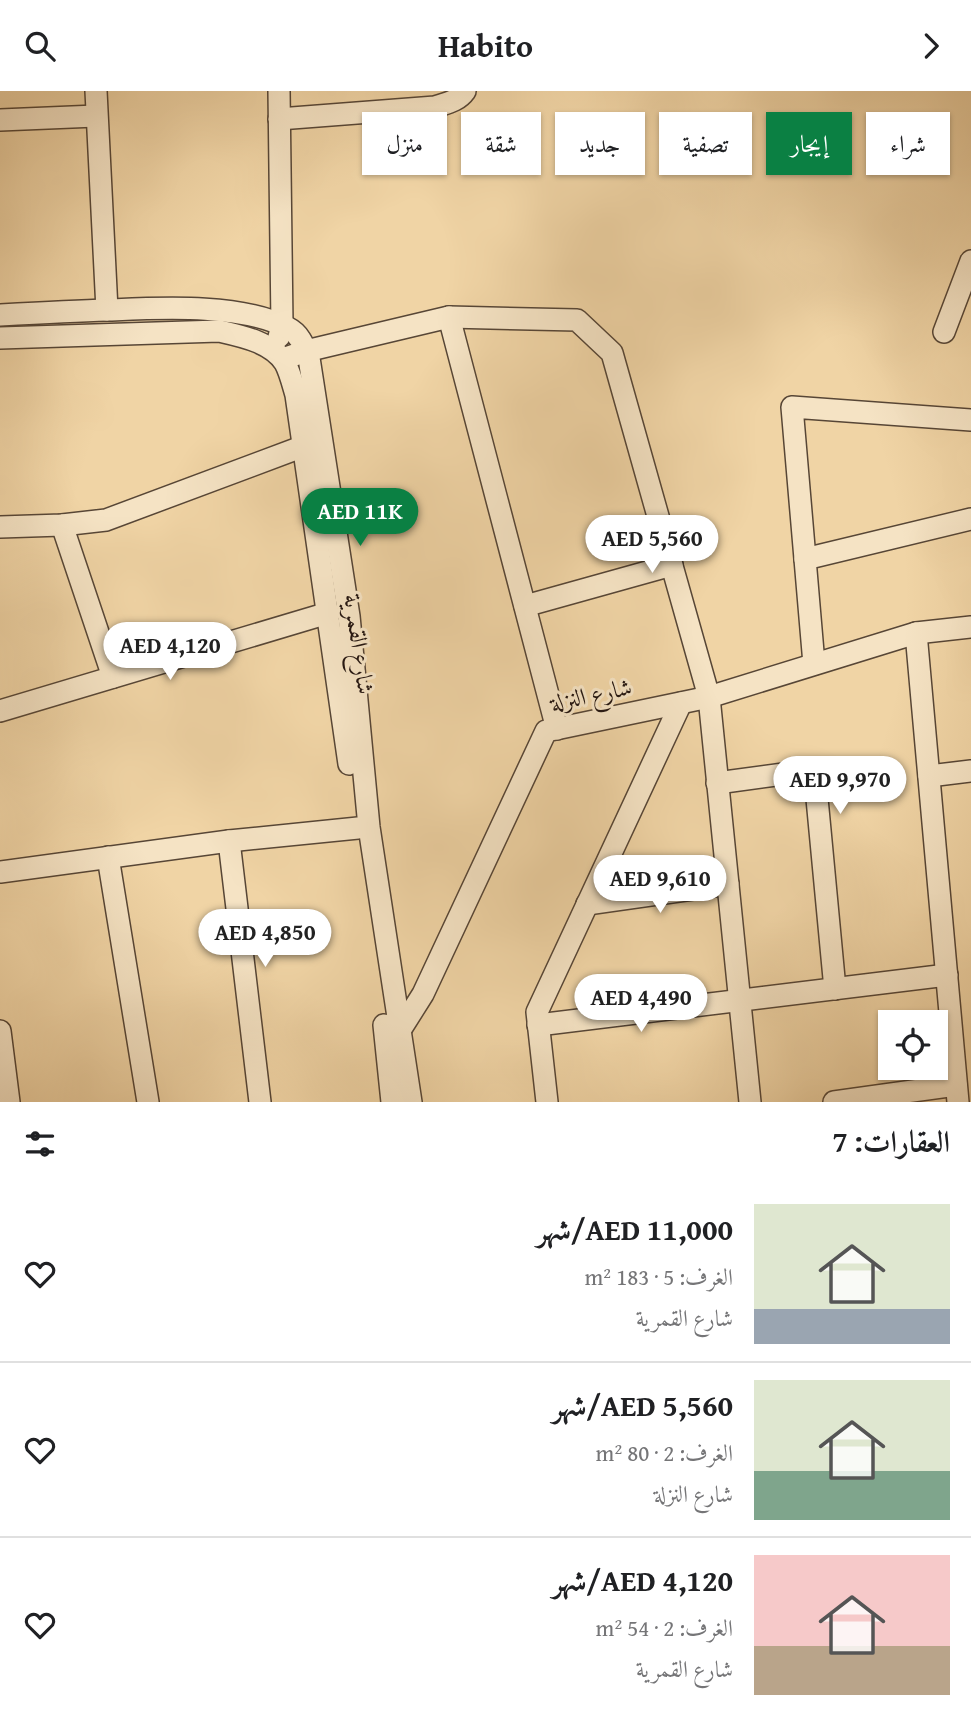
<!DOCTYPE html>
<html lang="ar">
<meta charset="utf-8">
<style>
:root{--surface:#fff;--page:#f2f2f2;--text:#202124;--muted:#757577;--line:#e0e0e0;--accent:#0b8043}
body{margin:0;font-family:"Gentium Book Plus",Amiri,serif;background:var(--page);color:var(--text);direction:rtl;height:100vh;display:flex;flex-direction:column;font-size:26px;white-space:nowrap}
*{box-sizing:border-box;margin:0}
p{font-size:23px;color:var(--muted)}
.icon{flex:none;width:38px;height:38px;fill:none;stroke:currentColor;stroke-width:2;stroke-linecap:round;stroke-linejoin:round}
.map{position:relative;height:1011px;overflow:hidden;direction:ltr}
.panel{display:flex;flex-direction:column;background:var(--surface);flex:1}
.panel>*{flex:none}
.guide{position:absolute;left:21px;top:21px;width:929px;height:63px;direction:rtl;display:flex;gap:14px}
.buttons{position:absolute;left:878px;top:919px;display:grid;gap:14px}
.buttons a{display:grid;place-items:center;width:70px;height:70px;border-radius:0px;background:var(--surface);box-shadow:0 2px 5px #0004;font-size:35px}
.price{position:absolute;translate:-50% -60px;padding:0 16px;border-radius:24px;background:#fff;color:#222;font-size:23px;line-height:46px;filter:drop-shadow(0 2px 4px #0008)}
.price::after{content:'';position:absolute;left:50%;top:42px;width:21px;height:16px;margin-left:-10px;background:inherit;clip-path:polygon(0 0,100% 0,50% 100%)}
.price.on{background:var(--accent);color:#fff}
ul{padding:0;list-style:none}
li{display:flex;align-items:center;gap:21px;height:175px;padding:0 21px}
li+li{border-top:2px solid var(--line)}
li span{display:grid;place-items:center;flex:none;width:196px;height:140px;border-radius:0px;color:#555}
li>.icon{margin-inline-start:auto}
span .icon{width:84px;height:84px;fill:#fffc;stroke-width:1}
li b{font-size:30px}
h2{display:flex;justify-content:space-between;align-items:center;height:84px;padding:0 21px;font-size:30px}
.pill{padding:0 24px;border-radius:0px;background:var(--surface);box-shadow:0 2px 5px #0004;font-size:24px;line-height:63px}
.pill.on{background:var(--accent);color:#fff}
header{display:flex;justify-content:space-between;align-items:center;height:91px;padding:0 21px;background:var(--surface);font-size:32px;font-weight:800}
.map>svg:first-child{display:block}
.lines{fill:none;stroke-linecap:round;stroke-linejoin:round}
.minor-casing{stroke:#574636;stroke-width:24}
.minor{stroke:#f5e3c4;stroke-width:21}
.labels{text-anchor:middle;stroke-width:6;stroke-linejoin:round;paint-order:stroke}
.street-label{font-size:24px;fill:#241611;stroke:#f5e3c4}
</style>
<header><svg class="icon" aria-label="forward" viewBox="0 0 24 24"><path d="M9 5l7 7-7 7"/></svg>Habito<svg class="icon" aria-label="search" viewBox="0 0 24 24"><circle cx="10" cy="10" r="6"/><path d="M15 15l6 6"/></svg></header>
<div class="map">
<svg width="971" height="1011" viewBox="0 0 971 1011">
<rect width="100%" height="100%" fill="#f0d4a5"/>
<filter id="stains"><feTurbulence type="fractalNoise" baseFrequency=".00286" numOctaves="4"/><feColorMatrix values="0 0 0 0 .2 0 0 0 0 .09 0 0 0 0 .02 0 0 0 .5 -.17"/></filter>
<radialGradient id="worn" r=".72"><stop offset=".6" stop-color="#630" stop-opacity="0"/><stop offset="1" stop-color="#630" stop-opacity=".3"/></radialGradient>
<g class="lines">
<defs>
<g id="minor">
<path d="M96,0L107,219"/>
<path d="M279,0L282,234L279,246"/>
<path d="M279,28L435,16C447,12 458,10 465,0"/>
<path d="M0,29L96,25"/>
<path d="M0,224C36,222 72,220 108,219C159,217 242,212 288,237C300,243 304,255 309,267L349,525L369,736L411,1011"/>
<path d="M449,226L557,638"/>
<path d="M944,241L971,170"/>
<path d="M0,247L219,240C241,245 272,251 285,272C290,281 293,294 296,304L349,673"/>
<path d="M283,268L306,260L449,226L577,229L612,262L709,606L750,1011"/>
<path d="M62,434L113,586"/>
<path d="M0,436L62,434L106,429L304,355"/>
<path d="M805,468L971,428"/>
<path d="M525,515L672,474"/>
<path d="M916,542L958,1011"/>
<path d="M814,573L792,316L971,329"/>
<path d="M0,620L328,522"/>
<path d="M929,685L971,680"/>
<path d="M717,692L798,681C809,684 812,687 816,697L835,898"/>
<path d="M229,750L260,1011"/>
<path d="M108,766L148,1011"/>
<path d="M0,781L229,750L358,737"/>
<path d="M587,813L728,793"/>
<path d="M384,934L392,1011"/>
<path d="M538,934L947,884"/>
<path d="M0,940L9,1011"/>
<path d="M399,941L423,903L546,640L709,606L916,542L971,536"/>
<path d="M547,1011L537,921L681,612"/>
<path d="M834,1011L956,994"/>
</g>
</defs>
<use href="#minor" class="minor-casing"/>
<use href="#minor" class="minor"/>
</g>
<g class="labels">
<g class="street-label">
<text transform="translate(359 553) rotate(82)" y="8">شارع القمرية</text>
<text transform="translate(591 604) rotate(-12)" y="8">شارع النزلة</text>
</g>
</g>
<rect width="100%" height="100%" filter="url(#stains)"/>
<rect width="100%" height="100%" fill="url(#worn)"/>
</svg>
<div class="buttons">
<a><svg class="icon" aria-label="locate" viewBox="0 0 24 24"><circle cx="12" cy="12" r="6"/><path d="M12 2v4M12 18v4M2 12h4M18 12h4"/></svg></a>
</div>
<b class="price on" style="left:360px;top:457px">AED 11K</b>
<b class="price" style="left:652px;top:484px">AED 5,560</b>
<b class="price" style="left:170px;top:591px">AED 4,120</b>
<b class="price" style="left:840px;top:725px">AED 9,970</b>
<b class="price" style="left:660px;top:824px">AED 9,610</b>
<b class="price" style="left:265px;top:878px">AED 4,850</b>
<b class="price" style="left:641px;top:943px">AED 4,490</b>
<div class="guide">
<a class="pill">شراء</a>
<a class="pill on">إيجار</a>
<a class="pill">تصفية</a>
<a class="pill">جديد</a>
<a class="pill">شقة</a>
<a class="pill">منزل</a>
</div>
</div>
<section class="panel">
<h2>العقارات: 7<svg class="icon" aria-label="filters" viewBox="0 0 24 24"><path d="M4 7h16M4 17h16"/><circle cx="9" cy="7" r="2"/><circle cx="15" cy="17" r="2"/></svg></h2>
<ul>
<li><span style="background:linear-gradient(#dfe7d0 75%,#9aa5b1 0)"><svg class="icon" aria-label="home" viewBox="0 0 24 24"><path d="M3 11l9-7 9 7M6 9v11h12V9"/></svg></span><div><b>AED 11,000/شهر</b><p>الغرف: 5 · 183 m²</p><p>شارع القمرية</p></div><svg class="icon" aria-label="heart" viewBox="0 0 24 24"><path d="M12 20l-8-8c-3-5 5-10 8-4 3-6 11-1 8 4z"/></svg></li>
<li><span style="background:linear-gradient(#dfe7d0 65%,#7fa58c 0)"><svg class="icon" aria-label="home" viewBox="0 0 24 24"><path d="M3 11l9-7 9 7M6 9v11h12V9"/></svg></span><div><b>AED 5,560/شهر</b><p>الغرف: 2 · 80 m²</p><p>شارع النزلة</p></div><svg class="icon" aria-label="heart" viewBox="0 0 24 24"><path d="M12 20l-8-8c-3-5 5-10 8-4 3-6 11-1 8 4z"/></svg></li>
<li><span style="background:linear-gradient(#f6c9c9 65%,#b9a48a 0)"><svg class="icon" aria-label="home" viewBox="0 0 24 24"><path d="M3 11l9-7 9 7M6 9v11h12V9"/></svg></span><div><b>AED 4,120/شهر</b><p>الغرف: 2 · 54 m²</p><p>شارع القمرية</p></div><svg class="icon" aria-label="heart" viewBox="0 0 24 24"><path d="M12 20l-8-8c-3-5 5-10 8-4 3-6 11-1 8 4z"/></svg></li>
</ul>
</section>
